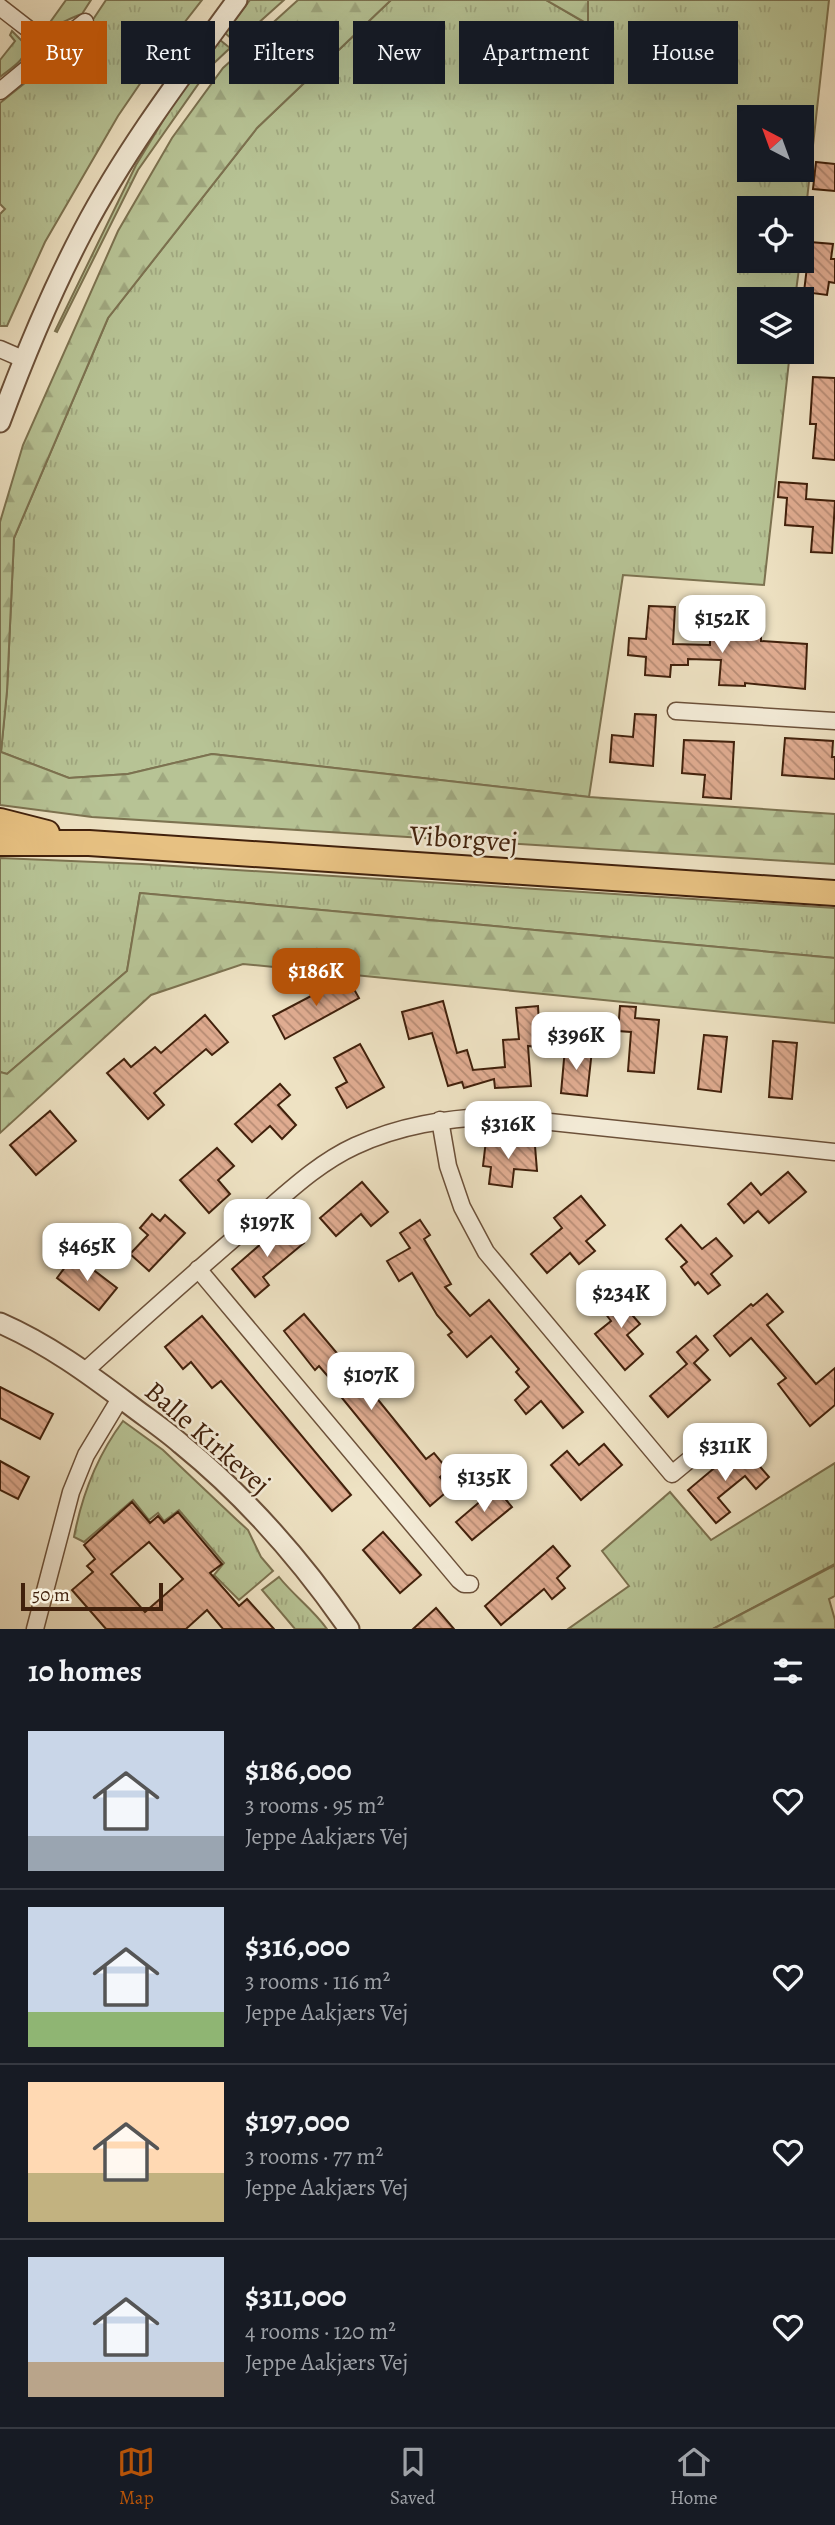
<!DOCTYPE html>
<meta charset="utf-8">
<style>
:root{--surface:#171b24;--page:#20242c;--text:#f1f3f6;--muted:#9ea1a6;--line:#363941;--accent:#b45309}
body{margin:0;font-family:Alegreya,serif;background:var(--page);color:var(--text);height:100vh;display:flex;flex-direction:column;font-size:26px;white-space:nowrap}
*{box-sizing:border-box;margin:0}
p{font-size:23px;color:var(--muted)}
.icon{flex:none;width:38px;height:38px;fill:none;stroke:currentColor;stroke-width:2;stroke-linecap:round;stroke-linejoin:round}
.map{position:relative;height:1629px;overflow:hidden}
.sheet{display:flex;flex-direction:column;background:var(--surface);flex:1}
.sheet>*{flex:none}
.hud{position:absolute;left:21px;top:21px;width:794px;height:63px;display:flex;gap:14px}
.needle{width:46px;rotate:319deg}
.buttons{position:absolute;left:737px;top:105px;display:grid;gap:14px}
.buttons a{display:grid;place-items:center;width:77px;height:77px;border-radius:0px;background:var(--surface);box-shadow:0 7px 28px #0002;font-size:35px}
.scale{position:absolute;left:21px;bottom:18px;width:142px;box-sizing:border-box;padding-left:7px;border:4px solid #41210c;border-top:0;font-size:19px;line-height:24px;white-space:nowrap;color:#41210c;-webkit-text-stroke:5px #f4ecd8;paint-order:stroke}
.price{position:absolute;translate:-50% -60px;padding:0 16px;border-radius:14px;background:#fff;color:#222;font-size:23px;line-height:46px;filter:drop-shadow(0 2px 4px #0008)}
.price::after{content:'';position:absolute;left:50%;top:42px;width:21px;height:16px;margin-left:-10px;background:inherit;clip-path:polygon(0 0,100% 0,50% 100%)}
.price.current{background:var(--accent);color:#fff}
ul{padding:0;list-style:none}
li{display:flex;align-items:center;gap:21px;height:175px;padding:0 28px}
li+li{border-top:2px solid var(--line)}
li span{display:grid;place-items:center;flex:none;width:196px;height:140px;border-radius:0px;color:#555}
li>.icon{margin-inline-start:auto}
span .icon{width:84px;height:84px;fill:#fffc;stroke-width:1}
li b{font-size:30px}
h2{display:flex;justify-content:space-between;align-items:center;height:84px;padding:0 28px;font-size:30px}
.pill{padding:0 24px;border-radius:0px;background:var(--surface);box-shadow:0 7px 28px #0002;font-size:24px;line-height:63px}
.pill.current{background:var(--accent);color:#fff}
.dock{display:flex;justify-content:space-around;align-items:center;height:98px;border-top:2px solid var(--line);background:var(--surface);font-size:19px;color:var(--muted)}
.dock a{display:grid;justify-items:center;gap:4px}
.dock .current{color:var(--accent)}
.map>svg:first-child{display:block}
.grass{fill:url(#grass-tufts);stroke:#7c7250;stroke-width:2;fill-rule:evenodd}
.forest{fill:url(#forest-firs);stroke:#7c7250;stroke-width:2}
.building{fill:url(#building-back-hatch);stroke:#41210c;stroke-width:2;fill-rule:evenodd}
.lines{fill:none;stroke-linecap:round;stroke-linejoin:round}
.minor-casing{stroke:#6c513a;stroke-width:19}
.tertiary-casing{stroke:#6c513a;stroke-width:23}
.primary-casing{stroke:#41210c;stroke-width:28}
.minor{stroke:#f4ecd8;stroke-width:16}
.tertiary{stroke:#f4ecd8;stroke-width:19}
.primary{stroke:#e7c182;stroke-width:24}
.labels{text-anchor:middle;stroke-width:5;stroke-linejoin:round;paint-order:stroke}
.street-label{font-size:28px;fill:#41210c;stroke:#f4ecd8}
</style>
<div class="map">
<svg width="835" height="1629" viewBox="0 0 835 1629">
<defs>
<pattern id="grass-tufts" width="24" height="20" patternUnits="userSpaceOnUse" patternTransform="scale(1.75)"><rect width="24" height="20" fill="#b7c395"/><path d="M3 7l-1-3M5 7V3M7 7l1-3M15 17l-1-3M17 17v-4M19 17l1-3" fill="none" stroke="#9fa77f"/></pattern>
<pattern id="forest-firs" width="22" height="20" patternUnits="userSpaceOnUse" patternTransform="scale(1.75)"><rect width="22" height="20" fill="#b7c395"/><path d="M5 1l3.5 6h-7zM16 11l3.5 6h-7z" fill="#9fa77f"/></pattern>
<pattern id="building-back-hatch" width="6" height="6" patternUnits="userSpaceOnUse" patternTransform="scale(1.75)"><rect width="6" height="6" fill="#e0ac91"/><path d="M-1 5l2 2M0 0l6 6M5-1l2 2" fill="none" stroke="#b78c75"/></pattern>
</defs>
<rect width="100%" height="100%" fill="#eee2c3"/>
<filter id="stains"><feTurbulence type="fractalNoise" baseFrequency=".00286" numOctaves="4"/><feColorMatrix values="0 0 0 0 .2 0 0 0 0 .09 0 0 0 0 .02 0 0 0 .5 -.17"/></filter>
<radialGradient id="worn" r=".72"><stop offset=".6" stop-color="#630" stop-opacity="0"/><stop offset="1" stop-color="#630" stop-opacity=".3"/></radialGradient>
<g class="grass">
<path d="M66,0H91L82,14C69,18 59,26 46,28Z"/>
<path d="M106,0H202L163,50L118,116L45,242L7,326H0V214L5,209L0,204V103L91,30L92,21Z"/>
<path d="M250,0H284L236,43L225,33Z"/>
<path d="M391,0H546L587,24L588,0H829L802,245V208H749V261H800L795,299H749V352H790L764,585L623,575L589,797L212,754L128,774L69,778L1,752L7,691L14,538L108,318L257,128ZM749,117H802V170H749Z"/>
<path d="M12,31L26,45C27,60 11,68 0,77V60L15,41L10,35Z"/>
<path d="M220,40L230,48L211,66L138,170L57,332L55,331L136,165L175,101Z"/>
<path d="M0,858L142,864L835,908V958L140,893L127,971L7,1074L0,1072Z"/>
<path d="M123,1421L163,1450L237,1520L248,1530L261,1557L273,1571L239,1600L214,1575L224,1563L179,1510L164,1521L158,1513L149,1520L133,1500L84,1542L74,1537C82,1494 97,1456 123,1421Z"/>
<path d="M835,1463V1564L713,1629H568L629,1586L602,1551L670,1492L711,1540Z"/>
<path d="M279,1577C294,1596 313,1609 327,1629H295L262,1590Z"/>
</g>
<g class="forest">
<path d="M298,0H391L257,128L108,318L14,538L7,691L1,752L69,778L128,774L212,754L589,797L835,814V864L92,817L0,805V522L23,445L118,231L172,138L223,68Z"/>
<path d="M546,0H588V24Z"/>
<path d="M140,893L835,958V1023L243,964L151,995L0,1133V1072L7,1074L127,971Z"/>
<path d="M835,1565V1596L829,1599L835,1620V1629H713Z"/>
</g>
<g class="building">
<path d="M816,162L835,164V191L813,189Z"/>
<path d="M810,242L833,244L831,259H835V283L829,282L827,295L804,292Z"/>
<path d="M813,377L835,378V460L813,458L816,424H810Z"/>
<path d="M779,482L807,484L806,499L835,501L832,553L811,552L813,527L785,525L787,498L778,497Z"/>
<path d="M649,606L675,607L673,644L710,645V638L733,639V630L761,632V641L807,644L805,689L745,683V686L719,685L721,660L688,659V665H671L670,677L645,675L646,657L628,655L629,638L646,639Z"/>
<path d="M635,714L656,715L653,766L610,762L612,735L633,737Z"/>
<path d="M785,738L833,741L832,757H835V779L782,775Z"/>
<path d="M684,740L734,742L731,799L703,797L705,775L682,773Z"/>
<path d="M347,977L359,998L285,1039L273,1016Z"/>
<path d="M443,1001L457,1053L467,1050L473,1070L505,1067L503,1040L519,1039L516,1008L538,1006L539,1024L565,1027L561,1050L528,1046L531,1086L495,1088L494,1079L464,1088L462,1082L448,1086L432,1033L409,1039L402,1012Z"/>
<path d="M620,1006L636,1007L635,1018L659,1020L654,1073L628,1071L631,1032L618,1031Z"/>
<path d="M205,1015L228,1042L212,1055L206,1049L154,1093L164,1105L148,1119L107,1073L124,1059L131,1067L155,1047L161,1053Z"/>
<path d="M704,1035L727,1037L721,1092L698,1089Z"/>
<path d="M773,1041L797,1043L792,1099L769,1097Z"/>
<path d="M360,1044L384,1087L347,1108L336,1088L347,1082L334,1058Z"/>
<path d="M565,1048L592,1050L587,1096L561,1093Z"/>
<path d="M280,1084L290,1095L278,1105L296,1125L282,1139L270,1126L252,1142L235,1124Z"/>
<path d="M50,1111L76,1141L36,1175L10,1145Z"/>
<path d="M486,1140L535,1146L537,1171L514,1169L512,1187L489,1184L491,1167L483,1166Z"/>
<path d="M217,1148L234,1166L218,1180L230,1194L209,1213L180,1180Z"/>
<path d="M788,1172L806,1192L769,1223L758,1211L744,1223L728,1204L751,1183L761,1195Z"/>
<path d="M362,1182L388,1212L371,1226L361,1214L336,1236L320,1218Z"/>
<path d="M581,1196L605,1225L586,1241L595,1251L579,1264L570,1253L547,1273L531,1254L562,1228L554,1218Z"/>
<path d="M152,1214L160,1221L165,1215L185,1233L149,1271L130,1254L148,1235L140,1228Z"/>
<path d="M420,1220L430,1235L424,1239L451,1284L445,1287L470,1316L489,1300L583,1412L563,1428L541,1401L526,1414L515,1400L529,1387L516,1372L519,1369L491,1336L467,1357L448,1335L452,1332L437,1315L412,1273L399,1281L387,1261L410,1248L400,1233Z"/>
<path d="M285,1223L304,1243L263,1277L269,1285L255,1297L232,1269Z"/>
<path d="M681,1225L702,1249L716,1238L732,1256L711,1274L720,1285L708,1294L698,1282L695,1285L681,1267L687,1262L666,1239Z"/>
<path d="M74,1255L117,1288L99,1310L57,1278Z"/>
<path d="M627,1288L637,1300L626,1308L640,1324L627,1335L643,1354L625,1370L595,1334L611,1321L602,1309Z"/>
<path d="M767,1294L783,1312L767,1325L816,1384L835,1368V1405L810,1426L778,1384L786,1378L751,1338L730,1356L714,1336L751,1304L753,1306Z"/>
<path d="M304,1314L351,1370H354L426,1459L434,1453L448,1470L440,1477L450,1489L430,1506L342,1398L345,1396L319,1366L315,1370L284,1331Z"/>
<path d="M202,1316L351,1495L332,1511L221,1381L212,1388L191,1362L183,1369L165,1347Z"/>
<path d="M696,1336L708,1350L694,1363L710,1380L668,1417L650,1396L687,1364L677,1352Z"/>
<path d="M0,1387L53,1414L40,1439L0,1418Z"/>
<path d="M604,1444L622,1465L581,1500L551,1465L567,1451L579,1465Z"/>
<path d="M737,1449L751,1466L756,1462L769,1477L756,1489L745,1476L718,1498L730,1512L716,1523L688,1490Z"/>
<path d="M0,1461L29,1477L18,1499L0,1490Z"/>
<path d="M496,1488L512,1507L472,1540L456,1522Z"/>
<path d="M132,1502L150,1523L158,1516L164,1523L178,1512L222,1564L210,1573L239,1606L247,1599L274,1629H223L207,1610L186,1629H106L72,1590L93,1572L87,1566L95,1559L84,1545ZM149,1542L183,1579L145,1612L111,1574Z"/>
<path d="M383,1532L421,1575L400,1593L363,1550Z"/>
<path d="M553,1546L570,1566L557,1578L565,1588L552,1599L544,1589L501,1625L485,1606Z"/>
<path d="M436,1608L454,1629H413Z"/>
</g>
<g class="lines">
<defs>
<g id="minor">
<path d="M0,7L36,35L51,49L0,91"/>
<path d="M51,49L85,22"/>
<path d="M0,349L23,359"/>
<path d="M676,711L835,721"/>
<path d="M440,1120L448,1166L462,1207L486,1252L672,1474L689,1460"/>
<path d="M198,1269L459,1580L464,1584H470"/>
<path d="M86,1370C141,1320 196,1271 253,1222C285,1195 316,1164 355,1146C401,1125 444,1119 494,1116L835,1152"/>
<path d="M35,1629L71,1492L86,1455L121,1397"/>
</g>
<g id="tertiary">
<path d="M0,422C24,357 51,292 83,231C126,149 183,74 237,0"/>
<path d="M0,1323C48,1344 89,1374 130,1405C147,1418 165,1430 181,1444C245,1496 302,1561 349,1629"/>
</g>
<g id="primary">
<path d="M0,821L47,833"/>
<path d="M0,843H89L835,893"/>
</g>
</defs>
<use href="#minor" class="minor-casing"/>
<use href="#tertiary" class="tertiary-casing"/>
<use href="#primary" class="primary-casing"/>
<use href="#minor" class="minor"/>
<use href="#tertiary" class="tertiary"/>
<use href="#primary" class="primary"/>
</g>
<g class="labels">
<g class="street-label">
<text transform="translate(464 838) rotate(4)" y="10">Viborgvej</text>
<text transform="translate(208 1437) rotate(41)" y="10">Balle Kirkevej</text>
</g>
</g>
<rect width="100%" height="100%" filter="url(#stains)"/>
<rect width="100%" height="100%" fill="url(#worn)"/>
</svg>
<div class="buttons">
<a><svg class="needle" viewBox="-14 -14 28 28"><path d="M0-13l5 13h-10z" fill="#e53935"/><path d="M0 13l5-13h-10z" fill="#9ea1a6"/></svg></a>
<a><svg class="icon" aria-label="locate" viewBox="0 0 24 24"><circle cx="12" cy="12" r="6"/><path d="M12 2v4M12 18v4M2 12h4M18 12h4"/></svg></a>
<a><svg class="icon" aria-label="layers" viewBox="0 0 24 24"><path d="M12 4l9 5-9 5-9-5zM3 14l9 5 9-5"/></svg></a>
</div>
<div class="scale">50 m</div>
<b class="price" style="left:722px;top:655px">$152K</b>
<b class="price current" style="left:316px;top:1008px">$186K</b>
<b class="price" style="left:576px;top:1072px">$396K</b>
<b class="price" style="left:508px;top:1161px">$316K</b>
<b class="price" style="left:267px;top:1259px">$197K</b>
<b class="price" style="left:87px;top:1283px">$465K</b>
<b class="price" style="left:621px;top:1330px">$234K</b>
<b class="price" style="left:371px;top:1412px">$107K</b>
<b class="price" style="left:725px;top:1483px">$311K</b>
<b class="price" style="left:484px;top:1514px">$135K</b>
<div class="hud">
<a class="pill current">Buy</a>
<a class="pill">Rent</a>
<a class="pill">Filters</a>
<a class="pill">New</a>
<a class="pill">Apartment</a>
<a class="pill">House</a>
</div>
</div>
<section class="sheet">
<h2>10 homes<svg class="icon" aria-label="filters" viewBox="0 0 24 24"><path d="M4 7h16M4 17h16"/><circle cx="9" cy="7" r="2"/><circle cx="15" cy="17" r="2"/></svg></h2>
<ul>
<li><span style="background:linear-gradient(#c9d6e8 75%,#9aa5b1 0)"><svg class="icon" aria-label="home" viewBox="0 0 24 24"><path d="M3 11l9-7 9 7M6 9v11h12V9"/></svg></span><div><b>$186,000</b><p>3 rooms · 95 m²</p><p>Jeppe Aakjærs Vej</p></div><svg class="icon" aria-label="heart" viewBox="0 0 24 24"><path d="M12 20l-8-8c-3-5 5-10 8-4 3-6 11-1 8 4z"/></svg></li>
<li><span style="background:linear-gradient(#c9d6e8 75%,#8fb573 0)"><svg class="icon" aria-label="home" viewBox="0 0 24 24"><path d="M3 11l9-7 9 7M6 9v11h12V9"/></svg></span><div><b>$316,000</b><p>3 rooms · 116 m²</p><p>Jeppe Aakjærs Vej</p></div><svg class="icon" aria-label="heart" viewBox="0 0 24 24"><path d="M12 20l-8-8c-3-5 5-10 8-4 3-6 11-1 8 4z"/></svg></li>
<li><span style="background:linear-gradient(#ffd9b3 65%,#c2b280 0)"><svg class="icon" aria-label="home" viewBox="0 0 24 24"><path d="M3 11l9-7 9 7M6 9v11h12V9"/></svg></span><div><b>$197,000</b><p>3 rooms · 77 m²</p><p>Jeppe Aakjærs Vej</p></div><svg class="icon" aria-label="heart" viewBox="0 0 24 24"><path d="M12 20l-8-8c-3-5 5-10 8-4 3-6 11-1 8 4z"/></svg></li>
<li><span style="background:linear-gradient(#c9d6e8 75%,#b9a48a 0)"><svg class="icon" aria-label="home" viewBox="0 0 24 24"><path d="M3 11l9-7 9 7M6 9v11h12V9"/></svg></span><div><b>$311,000</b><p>4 rooms · 120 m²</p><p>Jeppe Aakjærs Vej</p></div><svg class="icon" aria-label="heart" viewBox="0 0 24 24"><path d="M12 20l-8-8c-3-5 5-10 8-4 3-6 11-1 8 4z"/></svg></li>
</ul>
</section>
<nav class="dock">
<a class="current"><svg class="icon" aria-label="map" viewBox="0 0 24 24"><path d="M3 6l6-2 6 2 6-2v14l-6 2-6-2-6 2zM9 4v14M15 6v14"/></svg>Map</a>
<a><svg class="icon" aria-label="saved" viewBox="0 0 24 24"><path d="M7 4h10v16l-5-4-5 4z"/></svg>Saved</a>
<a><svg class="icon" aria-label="home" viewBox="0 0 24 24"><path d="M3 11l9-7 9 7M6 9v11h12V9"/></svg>Home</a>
</nav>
